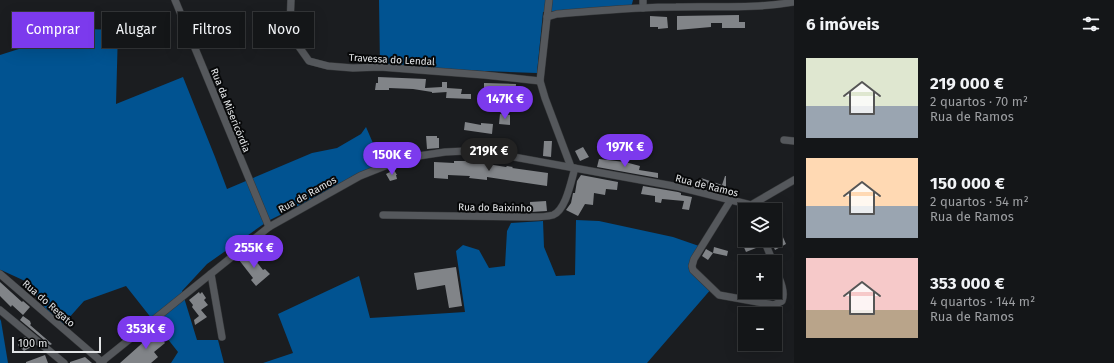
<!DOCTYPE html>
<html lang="pt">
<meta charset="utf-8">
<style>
:root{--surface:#141618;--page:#212325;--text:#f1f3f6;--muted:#9d9fa2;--line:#333537;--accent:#7c3aed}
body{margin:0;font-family:"Fira Sans",sans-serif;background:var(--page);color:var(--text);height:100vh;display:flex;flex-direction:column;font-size:15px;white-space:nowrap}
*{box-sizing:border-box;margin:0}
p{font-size:13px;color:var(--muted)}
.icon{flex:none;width:22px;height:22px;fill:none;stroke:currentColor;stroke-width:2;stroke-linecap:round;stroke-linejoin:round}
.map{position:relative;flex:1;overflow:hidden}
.side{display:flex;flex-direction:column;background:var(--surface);width:320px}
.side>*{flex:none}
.banner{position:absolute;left:12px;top:12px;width:380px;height:36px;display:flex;gap:8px}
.controls{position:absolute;left:738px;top:203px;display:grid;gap:8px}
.controls a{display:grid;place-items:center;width:44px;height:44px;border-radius:0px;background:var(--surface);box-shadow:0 4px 16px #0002,0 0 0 1px var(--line);font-size:20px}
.scale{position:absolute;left:12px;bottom:10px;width:89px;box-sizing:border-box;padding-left:4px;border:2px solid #e2e4e6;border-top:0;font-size:11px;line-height:14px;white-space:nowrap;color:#e2e4e6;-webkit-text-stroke:3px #070809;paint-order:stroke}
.price{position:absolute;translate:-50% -34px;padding:0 9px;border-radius:14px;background:var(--accent);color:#fff;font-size:13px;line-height:26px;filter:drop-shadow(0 1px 2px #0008)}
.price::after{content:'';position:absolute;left:50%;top:24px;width:12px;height:9px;margin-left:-6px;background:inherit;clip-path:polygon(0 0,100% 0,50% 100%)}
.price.current{background:#222;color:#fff}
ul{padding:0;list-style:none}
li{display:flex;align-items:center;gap:12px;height:100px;padding:0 12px}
li span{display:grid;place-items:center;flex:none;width:112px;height:80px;border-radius:0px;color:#555}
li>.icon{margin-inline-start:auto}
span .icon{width:48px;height:48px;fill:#fffc;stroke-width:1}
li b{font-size:17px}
h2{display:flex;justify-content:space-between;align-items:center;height:48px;padding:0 12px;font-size:17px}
.pill{padding:0 14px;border-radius:0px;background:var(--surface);box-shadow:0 4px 16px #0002,0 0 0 1px var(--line);font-size:14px;line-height:36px}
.pill.current{background:var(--accent);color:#fff}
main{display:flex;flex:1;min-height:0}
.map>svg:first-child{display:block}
.forest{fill:#015391}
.building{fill:#818488}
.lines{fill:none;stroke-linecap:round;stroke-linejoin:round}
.minor-casing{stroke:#36383a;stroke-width:8}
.minor{stroke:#55585c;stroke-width:7}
.labels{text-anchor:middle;stroke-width:4;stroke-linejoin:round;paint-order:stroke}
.street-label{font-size:10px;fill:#e2e4e6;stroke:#070809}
</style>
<main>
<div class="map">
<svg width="794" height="363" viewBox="0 0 794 363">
<rect width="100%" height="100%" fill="#1b1d20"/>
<g class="forest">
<path d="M379,0H633L631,8L543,12L537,73L380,67Z"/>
<path d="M86,29L118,30L116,104L183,77L215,157L227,189L312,153L337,148L361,134L366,127L382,164L268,221L207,264L182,291L197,340H218L224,363H171L178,352L126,286L84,301L59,329L51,316L25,281L1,270L0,271V55L75,31Z"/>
<path d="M576,220L599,221L673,237L699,246L692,267L712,288L647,363H263L293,353L278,314L359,276L370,318L465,312L456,251L463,245L479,250L489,268L505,266L507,231L511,223L543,221L544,247L556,276L575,275Z"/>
<path d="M0,319L1,321L8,363H0Z"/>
</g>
<g class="building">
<path d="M739,15V22H745V28H722V23H711V27L677,30V16Z"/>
<path d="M650,16L667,17L668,28L658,29V27H650Z"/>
<path d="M378,77L426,79L425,88L442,87V82H447V92L432,93V92L413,89L389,88V90H375L376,83H378Z"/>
<path d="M484,83L516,84L515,101L506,100V93H493V96H484Z"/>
<path d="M447,88L462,89L461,94H471V99L446,98Z"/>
<path d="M517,98L531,100L530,106L516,105Z"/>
<path d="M500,114L510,115V125L499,124Z"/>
<path d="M465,122L481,125V123L493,124L492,134L464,130Z"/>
<path d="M426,136H437V138H439V148L427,149Z"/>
<path d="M544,141H552L551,157L543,156Z"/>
<path d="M583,147L589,157L580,161L575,151Z"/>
<path d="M599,159L625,162L640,166L639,170L658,173V178L597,167Z"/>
<path d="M454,161H469L506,167L507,166L513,167L512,168L548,173L547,186L487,177V180L469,178L470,176L448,175V179L434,178V162L454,163Z"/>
<path d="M394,170L397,175H396L397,179L390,181L386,174Z"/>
<path d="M581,175L618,182L617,190L606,189L605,195L594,193L593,205L585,204L578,216L566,210L571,203L573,193H575L577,181Z"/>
<path d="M725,176H726V189H728L727,194L698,186L701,178L722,185Z"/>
<path d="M643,186L678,192L681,193V195L692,197L689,210L682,209L684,201L662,199L661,203L655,202V196L641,194Z"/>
<path d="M546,201L547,211L530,212V202Z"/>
<path d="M782,235L786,244L775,250L771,241L775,240V239Z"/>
<path d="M752,241L756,248L746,252L743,245Z"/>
<path d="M714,247L728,251L727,256L713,253Z"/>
<path d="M706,249L713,253L708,260L702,256Z"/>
<path d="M249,252L263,270L265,269L270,274L256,286L251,280L253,278L239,260Z"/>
<path d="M456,267L462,306L449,308L445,285L417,290L414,273Z"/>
<path d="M0,282L22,302L23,301L30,307L23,315L12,305L11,307L0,296Z"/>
<path d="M199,292L200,294L202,292L206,298L204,300L208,305L201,310L207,317L195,325L194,320L199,316L192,307L193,305L189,300Z"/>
<path d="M23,316L30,321L31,324L30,325L52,344L50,345L20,320Z"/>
<path d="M157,330L164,336L161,338L165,343L154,352L158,357L151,363H120Z"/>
<path d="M25,337L35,345L24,351L18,345Z"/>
<path d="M45,355L48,363H26V362Z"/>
<path d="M85,357L92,363H70V362Z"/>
</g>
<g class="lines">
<defs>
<g id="minor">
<path d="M175,0L269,227"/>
<path d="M291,0L290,25L297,44L309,61L328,66L353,68L380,67L484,75L540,81"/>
<path d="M549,0L540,81L545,98L571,167"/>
<path d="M643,0V8"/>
<path d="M547,17L557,14C596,11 636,7 676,7C715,6 755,9 794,2"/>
<path d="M784,140L794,141"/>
<path d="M730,201L694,259L692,266L693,270L719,295L774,305L782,301C786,291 779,278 775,268"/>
<path d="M383,215L531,217C539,217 546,217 553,215C566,210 571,181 575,168"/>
<path d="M764,240L773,262"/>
<path d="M0,274L103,363"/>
<path d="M211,274L222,337"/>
<path d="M0,310L64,363"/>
<path d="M100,363L269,227L360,176L405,158L445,152L466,151L508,156L679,187L751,205L794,180"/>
</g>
</defs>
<use href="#minor" class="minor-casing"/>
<use href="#minor" class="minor"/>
</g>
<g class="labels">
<g class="street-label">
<text transform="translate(392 59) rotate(3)" y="4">Travessa do Lendal</text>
<text transform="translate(231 110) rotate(68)" y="4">Rua da Misericórdia</text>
<text transform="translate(707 185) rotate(14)" y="4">Rua de Ramos</text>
<text transform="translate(307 194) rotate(-29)" y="4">Rua de Ramos</text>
<text transform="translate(495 207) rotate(1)" y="4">Rua do Baixinho</text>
<text transform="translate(49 303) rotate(41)" y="4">Rua do Regato</text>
</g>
</g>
</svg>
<div class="controls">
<a><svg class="icon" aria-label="layers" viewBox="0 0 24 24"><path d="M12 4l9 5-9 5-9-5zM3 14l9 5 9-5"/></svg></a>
<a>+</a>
<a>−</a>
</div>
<div class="scale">100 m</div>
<b class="price" style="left:505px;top:120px">147K €</b>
<b class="price" style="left:625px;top:168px">197K €</b>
<b class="price current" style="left:489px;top:172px">219K €</b>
<b class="price" style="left:392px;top:176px">150K €</b>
<b class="price" style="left:254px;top:269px">255K €</b>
<b class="price" style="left:146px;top:350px">353K €</b>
<div class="banner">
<a class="pill current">Comprar</a>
<a class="pill">Alugar</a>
<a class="pill">Filtros</a>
<a class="pill">Novo</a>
</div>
</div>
<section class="side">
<h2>6 imóveis<svg class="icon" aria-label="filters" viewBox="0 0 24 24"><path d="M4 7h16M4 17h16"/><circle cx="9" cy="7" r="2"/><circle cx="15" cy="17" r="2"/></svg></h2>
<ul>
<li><span style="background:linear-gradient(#dfe7d0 60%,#9aa5b1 0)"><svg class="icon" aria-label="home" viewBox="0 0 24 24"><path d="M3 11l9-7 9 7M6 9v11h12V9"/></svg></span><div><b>219 000 €</b><p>2 quartos · 70 m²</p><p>Rua de Ramos</p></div></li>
<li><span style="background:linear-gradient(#ffd9b3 60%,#9aa5b1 0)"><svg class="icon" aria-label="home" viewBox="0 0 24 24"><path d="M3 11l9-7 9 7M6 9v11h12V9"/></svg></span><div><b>150 000 €</b><p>2 quartos · 54 m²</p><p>Rua de Ramos</p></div></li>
<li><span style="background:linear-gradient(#f6c9c9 65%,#b9a48a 0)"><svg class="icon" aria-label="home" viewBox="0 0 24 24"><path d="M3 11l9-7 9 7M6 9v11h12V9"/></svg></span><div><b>353 000 €</b><p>4 quartos · 144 m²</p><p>Rua de Ramos</p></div></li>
</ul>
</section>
</main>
